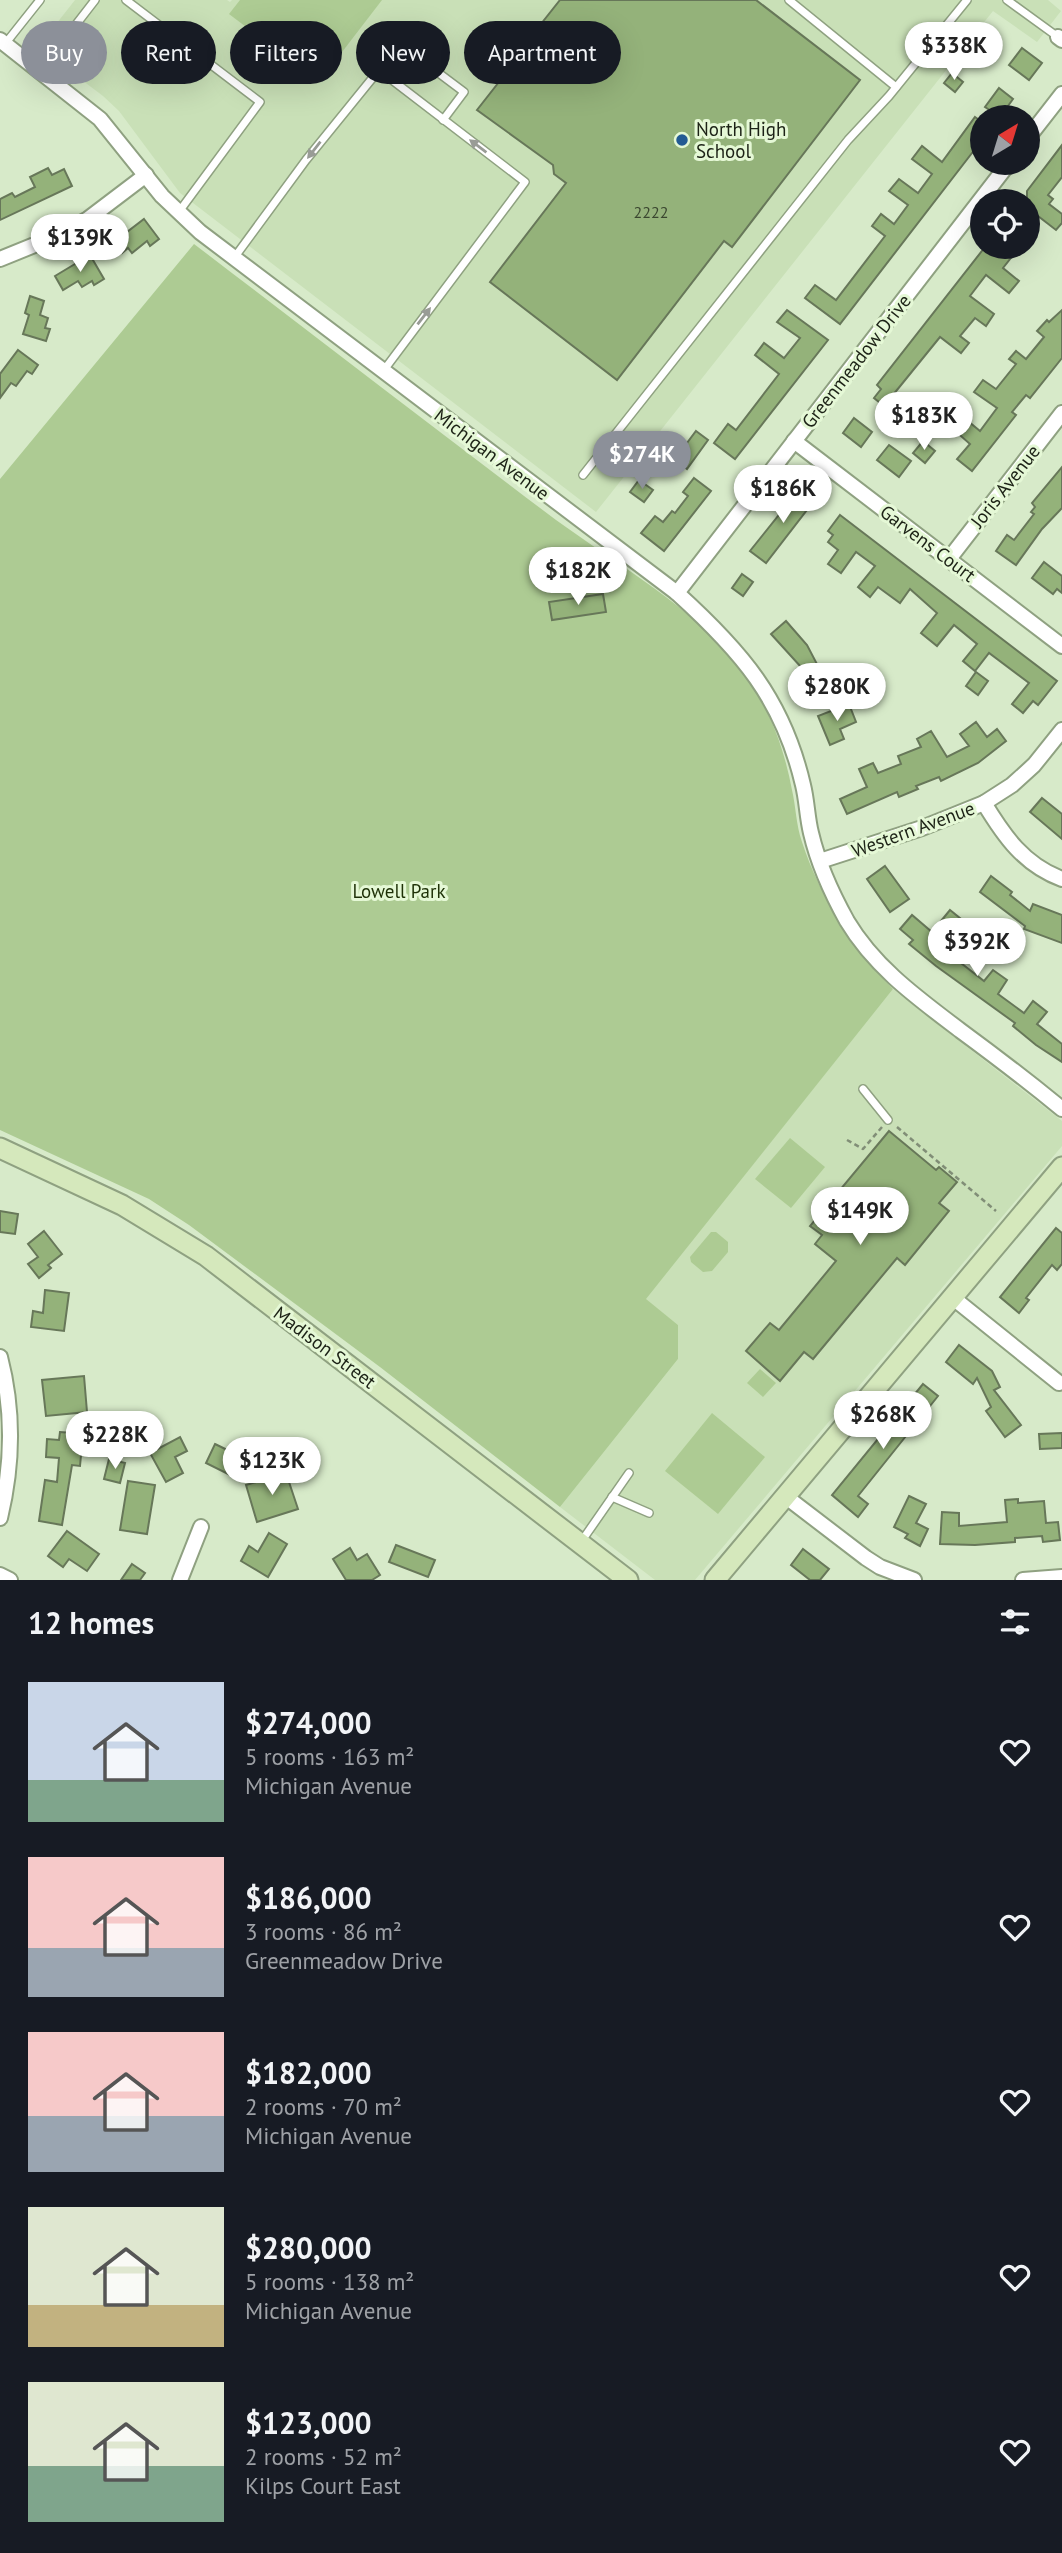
<!DOCTYPE html>
<meta charset="utf-8">
<style>
:root{--surface:#171b24;--page:#242831;--text:#f1f3f6;--muted:#9ea1a6;--accent:#8c9099}
body{margin:0;font-family:"PT Sans",sans-serif;background:var(--page);color:var(--text);height:100vh;display:flex;flex-direction:column;font-size:26px;white-space:nowrap}
*{box-sizing:border-box;margin:0}
p{font-size:23px;color:var(--muted)}
.icon{flex:none;width:38px;height:38px;fill:none;stroke:currentColor;stroke-width:2;stroke-linecap:round;stroke-linejoin:round}
.map{position:relative;height:1580px;overflow:hidden}
.details{display:flex;flex-direction:column;background:var(--surface);flex:1}
.details>*{flex:none}
.top-card{position:absolute;left:21px;top:21px;width:700px;height:63px;display:flex;gap:14px}
.needle{width:46px;rotate:38deg}
.buttons{position:absolute;left:970px;top:105px;display:grid;gap:14px}
.buttons a{display:grid;place-items:center;width:70px;height:70px;border-radius:50%;background:var(--surface);box-shadow:0 7px 28px #0002;font-size:35px}
.price{position:absolute;translate:-50% -60px;padding:0 16px;border-radius:24px;background:#fff;color:#222;font-size:23px;line-height:46px;filter:drop-shadow(0 2px 4px #0008)}
.price::after{content:'';position:absolute;left:50%;top:42px;width:21px;height:16px;margin-left:-10px;background:inherit;clip-path:polygon(0 0,100% 0,50% 100%)}
.price.current{background:var(--accent);color:#fff}
ul{padding:0;list-style:none}
li{display:flex;align-items:center;gap:21px;height:175px;padding:0 28px}
li span{display:grid;place-items:center;flex:none;width:196px;height:140px;border-radius:0px;color:#555}
li>.icon{margin-inline-start:auto}
span .icon{width:84px;height:84px;fill:#fffc;stroke-width:1}
li b{font-size:30px}
h2{display:flex;justify-content:space-between;align-items:center;height:84px;padding:0 28px;font-size:30px}
.pill{padding:0 24px;border-radius:32px;background:var(--surface);box-shadow:0 7px 28px #0002;font-size:24px;line-height:63px}
.pill.current{background:var(--accent);color:#fff}
.map>svg:first-child{display:block}
.built{fill:#c9e0b7}
.green{fill:#adcb93}
.building{fill:#94b27a;stroke:#677759;stroke-width:2}
.lines{fill:none;stroke-linecap:round;stroke-linejoin:round}
.lane-casing{stroke:#8fa181;stroke-width:10}
.street-casing{stroke:#8fa181;stroke-width:18}
.secondary-casing{stroke:#8fa181;stroke-width:23}
.path{stroke:#818e77;stroke-width:2.5;stroke-dasharray:5 3.5;stroke-linecap:butt}
.lane{stroke:#fff;stroke-width:7}
.street{stroke:#fff;stroke-width:14}
.secondary{stroke:#d5e8bc;stroke-width:19}
.oneway{fill:#999c96}
.poi-dot{fill:#235b93;stroke:#e5f8d6;stroke-width:2.5}
.labels{text-anchor:middle;stroke-width:6;stroke-linejoin:round;paint-order:stroke}
.number-label{font-size:16px;fill:#3a462f}
.poi-label{font-size:19px;fill:#1c2216;stroke:#e5f8d6;text-anchor:start}
.street-label{font-size:19px;fill:#1c2216;stroke:#e5f8d6}
.park-label{font-size:19px;fill:#1e3107;stroke:#e5f8d6}
</style>
<div class="map">
<svg width="1062" height="1580" viewBox="0 0 1062 1580">
<rect width="100%" height="100%" fill="#d7eac9"/>
<g class="built">
<path d="M75,0H227L230,2L232,0H1048L1061,11L1037,42L993,11L596,512L180,193L119,111L103,96L38,47Z"/>
<path d="M893,989L1062,1121V1146L695,1580H655L560,1507L678,1359V1325L645,1299Z"/>
</g>
<g class="green">
<path d="M240,0H382L319,82L229,14Z"/>
<path d="M194,244C315,336 435,429 556,520C615,563 698,610 741,669C768,704 784,747 792,790C796,807 796,825 802,842C820,897 853,947 893,989L646,1299L678,1325V1359L560,1507L380,1367L189,1225L149,1199L0,1130V479Z"/>
<path d="M790,1138L825,1167L791,1208L755,1179Z"/>
<path d="M711,1232H716L728,1242V1252L712,1271L703,1272L691,1262L690,1257Z"/>
<path d="M760,1369L776,1383L763,1397L747,1383Z"/>
<path d="M712,1413L765,1457L718,1514L665,1471Z"/>
</g>
<g class="building">
<path d="M560,0H756L860,80L732,247L724,241L617,380L490,282L566,183L554,174L553,165L477,110L506,73L501,69L530,32L533,34Z"/>
<path d="M1022,48L1042,63L1029,80L1009,65Z"/>
<path d="M952,73L963,82L955,92L944,83Z"/>
<path d="M999,88L1013,99L1000,117L985,107Z"/>
<path d="M975,117L982,122V140L840,324L805,298L815,285L836,300L885,236L872,226L881,214L894,224L908,205L889,191L899,179L918,193L932,174L912,159L922,146L942,162Z"/>
<path d="M1062,145V177L1048,195L1053,199L1049,204L1062,214V223L1056,230L1034,213L1027,222V191Z"/>
<path d="M48,168L52,175L64,169L72,186L0,220V199L12,193L15,197L35,187L30,177Z"/>
<path d="M144,219L159,239L150,246L147,241L132,253L128,248L122,253L114,242Z"/>
<path d="M985,247H1005L1014,254L1003,268L1019,281L1009,293L986,275L970,296L994,314L986,326L975,318L960,336L969,343L961,353L940,337L884,406L874,398L881,389L877,385Z"/>
<path d="M90,255L104,279L94,285L92,281L82,287L78,281L63,290L55,276Z"/>
<path d="M30,296L44,301L40,315L48,318L45,328L50,329L46,341L23,334L29,315L25,313Z"/>
<path d="M787,310L828,340L735,459L714,443L728,424L736,430L779,374L755,355L764,343L784,358L800,338L777,322Z"/>
<path d="M1062,310V358L1030,398L1026,395L1012,412L1016,415L972,471L957,459L970,444L953,429L963,417L980,431L997,408L974,392L983,380L996,389L1016,364L1009,359L1016,351L1026,359L1044,337L1037,331L1047,320L1049,322Z"/>
<path d="M18,350L38,365L32,374L27,371L16,386L11,383L0,398V374Z"/>
<path d="M854,418L872,432L861,447L843,433Z"/>
<path d="M696,431L708,440L687,469L675,459Z"/>
<path d="M923,441L935,451L925,463L913,453Z"/>
<path d="M889,445L911,461L899,477L877,460Z"/>
<path d="M1062,467V508L1042,529L1016,565L996,551L1007,535L1014,540L1034,514L1031,512L1035,507L1032,503Z"/>
<path d="M694,478L711,491L664,551L641,533L655,516L663,522L672,511L675,513L688,496L683,492Z"/>
<path d="M639,480L653,490L644,502L630,492Z"/>
<path d="M802,486L817,497L766,563L750,551Z"/>
<path d="M840,515L1057,681L1038,705L1033,701L1023,713L1012,704L1029,683L989,653L975,671L963,661L977,644L954,625L937,646L921,633L937,613L910,589L900,603L878,587L870,597L858,587L875,566L856,552L841,573L828,564L838,550L828,542L833,535L828,531Z"/>
<path d="M1044,562L1062,576V593L1057,589L1053,594L1032,578Z"/>
<path d="M742,574L753,582L743,596L732,588Z"/>
<path d="M603,594L606,612L552,620L549,602Z"/>
<path d="M786,621L807,645L829,687L812,697L797,669L801,667L771,634Z"/>
<path d="M844,672L854,687L840,696L830,680Z"/>
<path d="M976,672L988,681L978,695L966,686Z"/>
<path d="M849,704L856,722L840,729L844,739L830,745L818,716Z"/>
<path d="M976,722L987,737L997,729L1006,741L978,763L941,781L939,777L916,786L918,789L899,797L897,792L847,814L840,799L867,787L859,769L873,763L878,773L901,764L898,756L921,747L917,739L931,731L947,757L969,746L960,734Z"/>
<path d="M1042,798L1062,814V839L1030,812Z"/>
<path d="M885,866L909,899L890,912L867,879Z"/>
<path d="M991,876L1012,892L1010,895L1030,911L1033,904L1062,915V943L1024,929L1025,926L980,892Z"/>
<path d="M950,910L961,919L950,932L972,948L961,963L984,981L993,970L1007,980L998,994L1024,1013L1033,1001L1047,1012L1037,1024L1062,1044V1062L1036,1045L1013,1026L1015,1023L936,966L909,944L913,940L900,929L912,915L932,932Z"/>
<path d="M889,1131L936,1170L939,1167L957,1182L939,1203L949,1211L905,1265L897,1258L813,1359L804,1352L780,1381L746,1351L770,1323L779,1330L836,1261L815,1244L822,1235L810,1226Z"/>
<path d="M0,1211L18,1214L15,1234L0,1232Z"/>
<path d="M1056,1228L1062,1233V1264L1057,1270L1052,1265L1026,1298L1029,1300L1019,1313L1000,1297Z"/>
<path d="M44,1231L62,1254L48,1265L51,1268L39,1278L28,1264L38,1257L28,1244Z"/>
<path d="M45,1290L69,1293L64,1331L31,1327L33,1311L43,1313Z"/>
<path d="M959,1345L992,1371L1000,1387L994,1390L1021,1425L1005,1437L986,1411L991,1407L977,1378L973,1384L946,1362Z"/>
<path d="M84,1376L87,1412L46,1416L42,1380Z"/>
<path d="M923,1384L938,1396L858,1496L868,1504L858,1517L832,1495Z"/>
<path d="M60,1432L83,1434L80,1466L72,1465L62,1525L39,1521L45,1480L57,1482L59,1458L46,1457L47,1439L59,1440Z"/>
<path d="M1062,1433V1448L1040,1449L1039,1434Z"/>
<path d="M180,1437L187,1451L175,1457L183,1473L166,1482L150,1453Z"/>
<path d="M215,1444L248,1460L238,1479L206,1463Z"/>
<path d="M109,1459L125,1463L120,1483L104,1479Z"/>
<path d="M286,1473L298,1509L257,1522L246,1485Z"/>
<path d="M128,1481L155,1485L147,1534L120,1530Z"/>
<path d="M909,1496L926,1504L916,1523L928,1529L920,1546L905,1538L908,1534L894,1527Z"/>
<path d="M1018,1499V1503L1044,1501L1046,1523L1058,1522L1060,1540L1043,1542L1042,1536L1015,1538V1542L975,1545L940,1544L942,1512L959,1513V1526L1007,1522L1005,1500Z"/>
<path d="M67,1531L99,1554L87,1571L69,1559L63,1567L48,1556Z"/>
<path d="M269,1533L287,1544L268,1577L241,1561L249,1546L258,1552Z"/>
<path d="M396,1545L435,1560L428,1577L389,1562Z"/>
<path d="M350,1548L357,1560L367,1554L380,1575L372,1580H346L333,1559Z"/>
<path d="M803,1549L829,1569L820,1580H810L791,1565Z"/>
<path d="M132,1564L145,1573L140,1580H121Z"/>
</g>
<g class="lines">
<defs>
<g id="lane">
<path d="M126,0L260,102L178,213"/>
<path d="M789,0L896,87"/>
<path d="M1007,0L1058,37"/>
<path d="M5,44L40,0"/>
<path d="M379,70L400,44L464,92L443,120"/>
<path d="M40,71L95,0"/>
<path d="M234,258L306,160L379,70L525,182L384,370"/>
<path d="M583,475L848,140L889,96L967,0"/>
<path d="M863,1089L888,1120"/>
<path d="M612,1497L649,1513"/>
<path d="M581,1542L629,1473"/>
</g>
<g id="street">
<path d="M1058,37L1062,40"/>
<path d="M0,40L100,119L162,196L200,232L677,593C741,651 783,699 803,785C807,801 807,817 811,833C818,863 832,894 847,921C875,968 919,999 961,1031C995,1056 1029,1082 1062,1109"/>
<path d="M1027,139L1062,94"/>
<path d="M0,259L64,233L88,219L146,175"/>
<path d="M794,441L1062,646"/>
<path d="M949,559L1062,413"/>
<path d="M677,593L1009,163"/>
<path d="M984,803C1004,836 1024,865 1062,879"/>
<path d="M820,861L922,828L984,803L1012,785L1034,765L1062,730"/>
<path d="M952,1297L1059,1383"/>
<path d="M0,1357C14,1411 13,1464 0,1518"/>
<path d="M785,1496L866,1558L880,1567L914,1580"/>
<path d="M0,1575L10,1580"/>
<path d="M180,1580L201,1527"/>
<path d="M1023,1580L1062,1577"/>
</g>
<g id="secondary">
<path d="M0,1148L122,1205L206,1256L628,1580"/>
<path d="M715,1580L1062,1167"/>
</g>
</defs>
<use href="#lane" class="lane-casing"/>
<use href="#street" class="street-casing"/>
<use href="#secondary" class="secondary-casing"/>
<g class="path">
<path d="M897,1127L996,1211"/>
<path d="M847,1140L863,1149L882,1127"/>
</g>
<use href="#lane" class="lane"/>
<use href="#street" class="street"/>
<use href="#secondary" class="secondary"/>
</g>
<defs><path id="oneway-solid" d="M-6-.8H1V-3.2L6.5 0L1 3.2V.8H-6Z" transform="scale(1.75)"/></defs>
<g class="oneway">
<use href="#oneway-solid" transform="translate(478 146) rotate(-143)"/>
<use href="#oneway-solid" transform="translate(314 150) rotate(128)"/>
<use href="#oneway-solid" transform="translate(424 316) rotate(-52)"/>
</g>
<circle class="poi-dot" cx="682" cy="140" r="7"/>
<g class="labels">
<g class="number-label">
<text x="651" y="218">2222</text>
</g>
<g class="poi-label">
<text x="696" y="136">North High<tspan x="696" dy="22">School</tspan></text>
</g>
<g class="street-label">
<text transform="translate(856 361) rotate(-52)" y="7">Greenmeadow Drive</text>
<text transform="translate(492 454) rotate(37)" y="7">Michigan Avenue</text>
<text transform="translate(1005 486) rotate(-52)" y="7">Joris Avenue</text>
<text transform="translate(928 543) rotate(37)" y="7">Garvens Court</text>
<text transform="translate(913 829) rotate(-20)" y="7">Western Avenue</text>
<text transform="translate(325 1347) rotate(37)" y="7">Madison Street</text>
</g>
<g class="park-label">
<text x="399" y="898">Lowell Park</text>
</g>
</g>
</svg>
<div class="buttons">
<a><svg class="needle" viewBox="-14 -14 28 28"><path d="M0-13l5 13h-10z" fill="#e53935"/><path d="M0 13l5-13h-10z" fill="#9ea1a6"/></svg></a>
<a><svg class="icon" aria-label="locate" viewBox="0 0 24 24"><circle cx="12" cy="12" r="6"/><path d="M12 2v4M12 18v4M2 12h4M18 12h4"/></svg></a>
</div>
<b class="price" style="left:954px;top:82px">$338K</b>
<b class="price" style="left:80px;top:274px">$139K</b>
<b class="price" style="left:924px;top:452px">$183K</b>
<b class="price current" style="left:642px;top:491px">$274K</b>
<b class="price" style="left:783px;top:525px">$186K</b>
<b class="price" style="left:578px;top:607px">$182K</b>
<b class="price" style="left:837px;top:723px">$280K</b>
<b class="price" style="left:977px;top:978px">$392K</b>
<b class="price" style="left:860px;top:1247px">$149K</b>
<b class="price" style="left:883px;top:1451px">$268K</b>
<b class="price" style="left:115px;top:1471px">$228K</b>
<b class="price" style="left:272px;top:1497px">$123K</b>
<div class="top-card">
<a class="pill current">Buy</a>
<a class="pill">Rent</a>
<a class="pill">Filters</a>
<a class="pill">New</a>
<a class="pill">Apartment</a>
</div>
</div>
<section class="details">
<h2>12 homes<svg class="icon" aria-label="filters" viewBox="0 0 24 24"><path d="M4 7h16M4 17h16"/><circle cx="9" cy="7" r="2"/><circle cx="15" cy="17" r="2"/></svg></h2>
<ul>
<li><span style="background:linear-gradient(#c9d6e8 70%,#7fa58c 0)"><svg class="icon" aria-label="home" viewBox="0 0 24 24"><path d="M3 11l9-7 9 7M6 9v11h12V9"/></svg></span><div><b>$274,000</b><p>5 rooms · 163 m²</p><p>Michigan Avenue</p></div><svg class="icon" aria-label="heart" viewBox="0 0 24 24"><path d="M12 20l-8-8c-3-5 5-10 8-4 3-6 11-1 8 4z"/></svg></li>
<li><span style="background:linear-gradient(#f6c9c9 65%,#9aa5b1 0)"><svg class="icon" aria-label="home" viewBox="0 0 24 24"><path d="M3 11l9-7 9 7M6 9v11h12V9"/></svg></span><div><b>$186,000</b><p>3 rooms · 86 m²</p><p>Greenmeadow Drive</p></div><svg class="icon" aria-label="heart" viewBox="0 0 24 24"><path d="M12 20l-8-8c-3-5 5-10 8-4 3-6 11-1 8 4z"/></svg></li>
<li><span style="background:linear-gradient(#f6c9c9 60%,#9aa5b1 0)"><svg class="icon" aria-label="home" viewBox="0 0 24 24"><path d="M3 11l9-7 9 7M6 9v11h12V9"/></svg></span><div><b>$182,000</b><p>2 rooms · 70 m²</p><p>Michigan Avenue</p></div><svg class="icon" aria-label="heart" viewBox="0 0 24 24"><path d="M12 20l-8-8c-3-5 5-10 8-4 3-6 11-1 8 4z"/></svg></li>
<li><span style="background:linear-gradient(#dfe7d0 70%,#c2b280 0)"><svg class="icon" aria-label="home" viewBox="0 0 24 24"><path d="M3 11l9-7 9 7M6 9v11h12V9"/></svg></span><div><b>$280,000</b><p>5 rooms · 138 m²</p><p>Michigan Avenue</p></div><svg class="icon" aria-label="heart" viewBox="0 0 24 24"><path d="M12 20l-8-8c-3-5 5-10 8-4 3-6 11-1 8 4z"/></svg></li>
<li><span style="background:linear-gradient(#dfe7d0 60%,#7fa58c 0)"><svg class="icon" aria-label="home" viewBox="0 0 24 24"><path d="M3 11l9-7 9 7M6 9v11h12V9"/></svg></span><div><b>$123,000</b><p>2 rooms · 52 m²</p><p>Kilps Court East</p></div><svg class="icon" aria-label="heart" viewBox="0 0 24 24"><path d="M12 20l-8-8c-3-5 5-10 8-4 3-6 11-1 8 4z"/></svg></li>
</ul>
</section>
